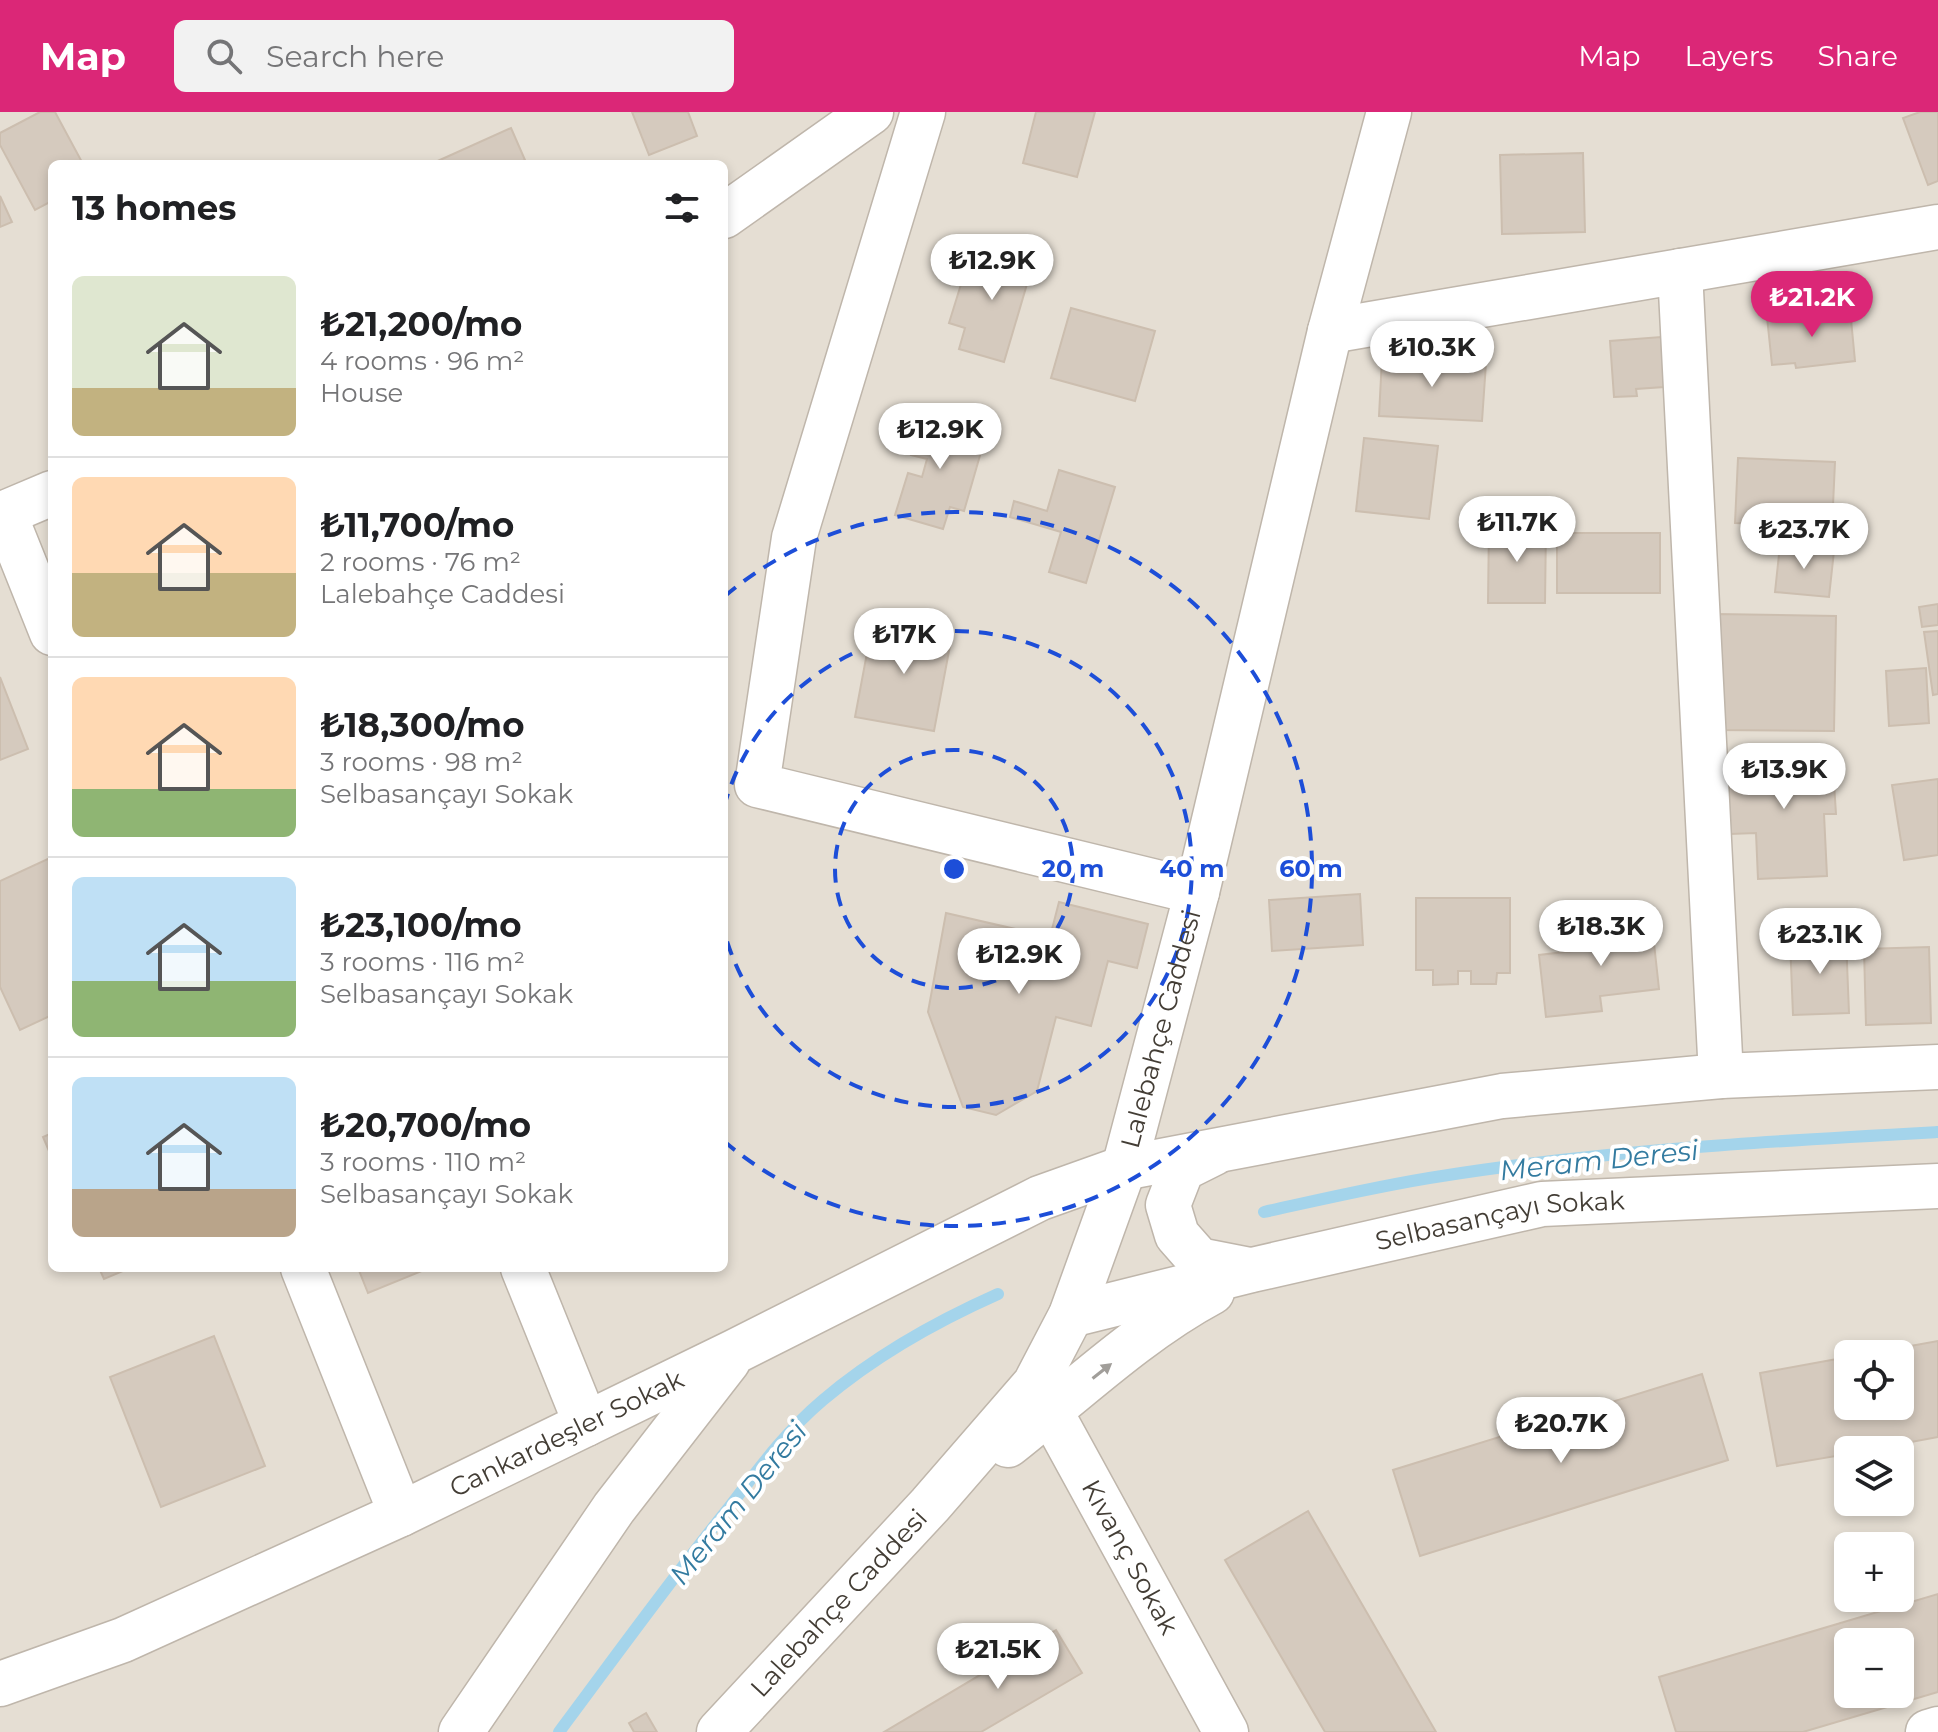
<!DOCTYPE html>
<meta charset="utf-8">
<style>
:root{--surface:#fff;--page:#f2f2f2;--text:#202124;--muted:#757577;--line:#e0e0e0;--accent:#db2777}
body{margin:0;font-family:Montserrat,sans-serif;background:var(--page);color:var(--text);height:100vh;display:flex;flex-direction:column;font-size:30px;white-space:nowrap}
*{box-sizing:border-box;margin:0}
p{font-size:26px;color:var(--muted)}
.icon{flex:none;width:44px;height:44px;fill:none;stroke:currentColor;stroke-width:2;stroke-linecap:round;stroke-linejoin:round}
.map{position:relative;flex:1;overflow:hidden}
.panel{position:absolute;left:48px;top:48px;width:680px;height:1112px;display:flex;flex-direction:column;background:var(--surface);border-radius:12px;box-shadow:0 4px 12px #0003}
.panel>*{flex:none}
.buttons{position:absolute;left:1834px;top:1228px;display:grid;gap:16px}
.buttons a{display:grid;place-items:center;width:80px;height:80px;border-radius:12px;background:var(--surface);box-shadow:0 4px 12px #0003;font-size:40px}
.price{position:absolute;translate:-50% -68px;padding:0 18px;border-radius:28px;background:#fff;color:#222;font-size:26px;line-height:52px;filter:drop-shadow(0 2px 4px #0008)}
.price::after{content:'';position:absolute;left:50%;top:48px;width:24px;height:18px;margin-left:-12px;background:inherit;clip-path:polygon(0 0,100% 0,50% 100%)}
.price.on{background:var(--accent);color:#fff}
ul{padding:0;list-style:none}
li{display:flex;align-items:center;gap:24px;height:200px;padding:0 24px}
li+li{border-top:2px solid var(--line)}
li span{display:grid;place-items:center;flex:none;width:224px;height:160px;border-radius:12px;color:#555}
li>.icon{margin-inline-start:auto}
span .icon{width:96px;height:96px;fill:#fffc;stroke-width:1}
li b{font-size:34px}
h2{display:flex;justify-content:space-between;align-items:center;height:96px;padding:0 24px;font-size:34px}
header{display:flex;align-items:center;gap:48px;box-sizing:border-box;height:112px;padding:0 40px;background:var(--accent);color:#fff}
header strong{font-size:38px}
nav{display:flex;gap:44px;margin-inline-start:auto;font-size:28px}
.search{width:560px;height:72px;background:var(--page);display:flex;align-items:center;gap:20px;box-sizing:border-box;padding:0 28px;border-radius:12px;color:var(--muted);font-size:30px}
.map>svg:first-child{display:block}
.residential{fill:#e5ded3;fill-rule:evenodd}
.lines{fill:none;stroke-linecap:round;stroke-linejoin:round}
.stream{stroke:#a4d4eb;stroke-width:12}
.building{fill:#d5cabe;stroke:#ccbeaf;stroke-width:2;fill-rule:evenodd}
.minor-casing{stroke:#bfb6ab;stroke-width:47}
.minor{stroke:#fff;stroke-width:44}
.oneway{fill:#a19e9a}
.ring{fill:none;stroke:#1d4ed8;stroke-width:4;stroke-dasharray:14 10}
.labels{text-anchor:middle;stroke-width:8;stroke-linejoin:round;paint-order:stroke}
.street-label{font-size:26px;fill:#433d35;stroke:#fff}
.water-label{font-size:28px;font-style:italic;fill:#337ba0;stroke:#fff}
.centre{fill:#1d4ed8;stroke:#fff;stroke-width:4}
.ring-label{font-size:24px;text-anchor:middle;font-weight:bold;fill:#1d4ed8;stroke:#fff;stroke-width:8;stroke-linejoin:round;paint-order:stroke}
</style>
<header>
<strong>Map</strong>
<div class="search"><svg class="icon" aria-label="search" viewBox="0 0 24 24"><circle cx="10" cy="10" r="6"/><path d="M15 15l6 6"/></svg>Search here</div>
<nav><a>Map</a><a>Layers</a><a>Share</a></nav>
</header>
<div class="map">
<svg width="1938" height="1620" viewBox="0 0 1938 1620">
<rect width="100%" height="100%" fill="#f1ede5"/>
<path class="residential" d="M0,0H1938V1620H0ZM52,52H724V1156H52ZM1848,1242H1900V1294H1848ZM1848,1338H1900V1390H1848ZM1848,1434H1900V1486H1848ZM1848,1530H1900V1582H1848Z"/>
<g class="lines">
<g class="stream">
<path d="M1264,1100C1323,1087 1382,1073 1442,1064C1606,1038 1773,1029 1938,1020"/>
<path d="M559,1620C615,1545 669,1470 727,1398C757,1359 785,1320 823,1288C876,1243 935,1210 998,1182"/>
</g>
</g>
<g class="building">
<path d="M40,0H55L83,52H52V89L35,98L0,33V21Z"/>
<path d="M632,0H688L697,24L649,43Z"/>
<path d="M1036,0H1095L1077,65L1023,51Z"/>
<path d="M1920,0H1938V69L1928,73L1903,6Z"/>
<path d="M511,16L525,48L516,52H431Z"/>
<path d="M1583,41L1585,120L1502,122L1500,43Z"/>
<path d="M0,84L12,110L0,115Z"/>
<path d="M990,131L1035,145L1004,250L959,237L965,216L949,211L967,153L983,157Z"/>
<path d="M1071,196L1155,219L1135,289L1051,266Z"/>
<path d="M1850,197L1855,249L1796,256L1795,251L1772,253L1767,205Z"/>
<path d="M1661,225L1664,275L1636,277L1637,284L1614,285L1610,229Z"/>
<path d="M1382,246L1486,251L1482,309L1379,304Z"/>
<path d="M925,298L973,312L965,336L981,340L964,399L950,395L943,417L895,403L908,361L922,365L927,347L911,343Z"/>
<path d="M1364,326L1438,334L1429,407L1356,399Z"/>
<path d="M1738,346L1835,350L1832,415L1735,411Z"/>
<path d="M1059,358L1115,375L1086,471L1049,460L1061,420L1010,405L1014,389L1047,399Z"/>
<path d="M1489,412L1546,413L1545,491H1488Z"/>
<rect x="1557" y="421" width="103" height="60"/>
<path d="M1780,433L1834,439L1829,485L1775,480Z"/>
<path d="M1938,492V513L1922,515L1919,495Z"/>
<path d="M1716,502L1836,504L1834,619L1714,618Z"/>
<path d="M873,509L952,523L934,619L855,605Z"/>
<path d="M1938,519V582L1933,583L1924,520Z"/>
<path d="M1926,556L1929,611L1889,614L1886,559Z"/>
<path d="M0,565L28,637L0,648Z"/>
<path d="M1832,641L1836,702H1824L1827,764L1758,767L1756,721L1730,722L1727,646Z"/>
<path d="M1938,667V743L1904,748L1892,673Z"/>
<path d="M52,745V903L20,918L0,875V769Z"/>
<path d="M1360,782L1363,833L1272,839L1269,788Z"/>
<path d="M1416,786H1510V861H1497L1496,872H1471V859H1458V872L1433,873V858H1416Z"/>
<path d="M1059,790L1148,812L1137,856L1108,849L1091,914L1056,905L1037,979L996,1003L963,995L928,900L946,801L1050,825Z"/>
<path d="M1651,804L1659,877L1600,884L1602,899L1546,905L1539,843L1599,836L1596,810Z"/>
<path d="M1846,826L1849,901L1793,903L1790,828Z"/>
<path d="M1929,835L1931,911L1866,913L1864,837Z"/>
<path d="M52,1021V1046L43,1025Z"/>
<path d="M99,1156H130L104,1167Z"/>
<path d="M358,1156H429L368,1181Z"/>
<path d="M214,1224L265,1354L161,1395L110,1265Z"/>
<path d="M1938,1229V1325L1868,1338H1848V1342L1777,1354L1760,1261L1848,1245V1294H1900V1242H1866Z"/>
<path d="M1702,1262L1728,1348L1420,1444L1393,1358Z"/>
<path d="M1308,1399L1436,1620H1325L1225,1448Z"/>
<path d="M1938,1482V1580L1803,1620H1676L1659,1565ZM1848,1530H1900V1582H1848Z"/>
<path d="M1056,1518L1082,1561L981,1620H884Z"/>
<path d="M646,1601L657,1620H634L629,1611Z"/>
</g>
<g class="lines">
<defs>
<g id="minor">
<path d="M923,0L794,426L757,673L1197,780"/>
<path d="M724,104L871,0"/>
<path d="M1680,159L1721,964"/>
<path d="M1330,219L1938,115"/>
<path d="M4,401L52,521"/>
<path d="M0,403L52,381"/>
<path d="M1214,1041L1182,1057L1168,1093L1177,1123L1199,1148L1250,1158"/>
<path d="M303,1156L401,1402"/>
<path d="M523,1156L586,1312"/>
<path id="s1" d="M1071,1203L1252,1158L1542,1092L1938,1074"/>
<path id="s2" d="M1037,1275L1226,1620"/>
<path d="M1008,1333C1073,1282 1139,1219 1212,1180"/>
<path id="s3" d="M0,1572L123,1528L401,1402L734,1240L1040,1086L1124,1056L1502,984L1721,964L1938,955"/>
<path d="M461,1620L614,1396L728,1249"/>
<path id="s4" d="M719,1620L930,1393L1035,1272L1071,1203L1124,1056L1197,780L1330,219L1389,0"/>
<path d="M1928,1620L1938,1617"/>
</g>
</defs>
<use href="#minor" class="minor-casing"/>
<use href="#minor" class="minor"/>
</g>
<defs><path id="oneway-solid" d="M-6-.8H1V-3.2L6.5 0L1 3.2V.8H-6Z" transform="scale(2)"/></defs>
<use class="oneway" href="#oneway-solid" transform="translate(1102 1259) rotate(-38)"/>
<g class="ring">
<circle cx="954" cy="757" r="119"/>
<path d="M724 695A238 238 0 1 1 724 819"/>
<path d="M725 484A357 357 0 1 1 725 1030"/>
</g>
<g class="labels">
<g class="street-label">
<text dy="9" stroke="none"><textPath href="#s4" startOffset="848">Lalebahçe Caddesi</textPath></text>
<text dy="9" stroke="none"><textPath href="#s1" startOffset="440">Selbasançayı Sokak</textPath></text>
<text dy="9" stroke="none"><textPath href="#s3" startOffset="620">Cankardeşler Sokak</textPath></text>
<text dy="9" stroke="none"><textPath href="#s2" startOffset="194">Kıvanç Sokak</textPath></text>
<text dy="9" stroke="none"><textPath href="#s4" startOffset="176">Lalebahçe Caddesi</textPath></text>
</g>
<g class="water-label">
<text transform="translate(1599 1048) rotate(-6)" y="10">Meram Deresi</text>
<text transform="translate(738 1391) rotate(-51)" y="10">Meram Deresi</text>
</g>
</g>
<circle cx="954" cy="757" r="12" class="centre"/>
<g class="ring-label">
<text x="1073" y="765">20 m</text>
<text x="1192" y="765">40 m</text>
<text x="1311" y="765">60 m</text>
</g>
</svg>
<div class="buttons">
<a><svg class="icon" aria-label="locate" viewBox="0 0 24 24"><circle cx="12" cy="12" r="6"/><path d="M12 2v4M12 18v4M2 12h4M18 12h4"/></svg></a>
<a><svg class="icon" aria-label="layers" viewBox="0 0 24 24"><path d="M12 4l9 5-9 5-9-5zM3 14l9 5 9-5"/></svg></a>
<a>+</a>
<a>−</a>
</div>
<b class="price" style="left:992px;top:190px">₺12.9K</b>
<b class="price on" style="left:1812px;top:227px">₺21.2K</b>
<b class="price" style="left:1432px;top:277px">₺10.3K</b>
<b class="price" style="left:940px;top:359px">₺12.9K</b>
<b class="price" style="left:1517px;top:452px">₺11.7K</b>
<b class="price" style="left:1804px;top:459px">₺23.7K</b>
<b class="price" style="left:904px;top:564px">₺17K</b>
<b class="price" style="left:1784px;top:699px">₺13.9K</b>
<b class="price" style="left:1601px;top:856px">₺18.3K</b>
<b class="price" style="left:1820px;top:864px">₺23.1K</b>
<b class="price" style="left:1019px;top:884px">₺12.9K</b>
<b class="price" style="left:1561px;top:1353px">₺20.7K</b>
<b class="price" style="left:998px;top:1579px">₺21.5K</b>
<section class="panel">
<h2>13 homes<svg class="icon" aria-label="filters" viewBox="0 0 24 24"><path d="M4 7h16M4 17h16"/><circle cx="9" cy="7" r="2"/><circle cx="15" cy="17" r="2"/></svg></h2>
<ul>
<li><span style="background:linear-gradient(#dfe7d0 70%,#c2b280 0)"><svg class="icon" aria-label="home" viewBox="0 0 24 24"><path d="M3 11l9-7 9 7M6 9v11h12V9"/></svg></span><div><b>₺21,200/mo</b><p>4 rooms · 96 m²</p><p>House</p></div></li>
<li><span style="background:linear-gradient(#ffd9b3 60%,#c2b280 0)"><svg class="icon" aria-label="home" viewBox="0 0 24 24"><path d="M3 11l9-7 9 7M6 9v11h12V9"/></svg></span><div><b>₺11,700/mo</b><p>2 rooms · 76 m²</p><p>Lalebahçe Caddesi</p></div></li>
<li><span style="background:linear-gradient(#ffd9b3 70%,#8fb573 0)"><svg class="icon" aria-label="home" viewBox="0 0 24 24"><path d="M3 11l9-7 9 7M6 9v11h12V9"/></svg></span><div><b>₺18,300/mo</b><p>3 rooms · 98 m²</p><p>Selbasançayı Sokak</p></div></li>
<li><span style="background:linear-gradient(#bfe0f5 65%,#8fb573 0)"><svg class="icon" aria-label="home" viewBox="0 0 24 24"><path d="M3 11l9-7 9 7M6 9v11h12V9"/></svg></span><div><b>₺23,100/mo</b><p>3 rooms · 116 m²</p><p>Selbasançayı Sokak</p></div></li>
<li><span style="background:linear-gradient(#bfe0f5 70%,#b9a48a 0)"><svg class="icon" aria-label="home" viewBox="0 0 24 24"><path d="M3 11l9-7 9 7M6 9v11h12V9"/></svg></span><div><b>₺20,700/mo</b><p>3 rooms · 110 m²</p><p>Selbasançayı Sokak</p></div></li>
</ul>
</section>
</div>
